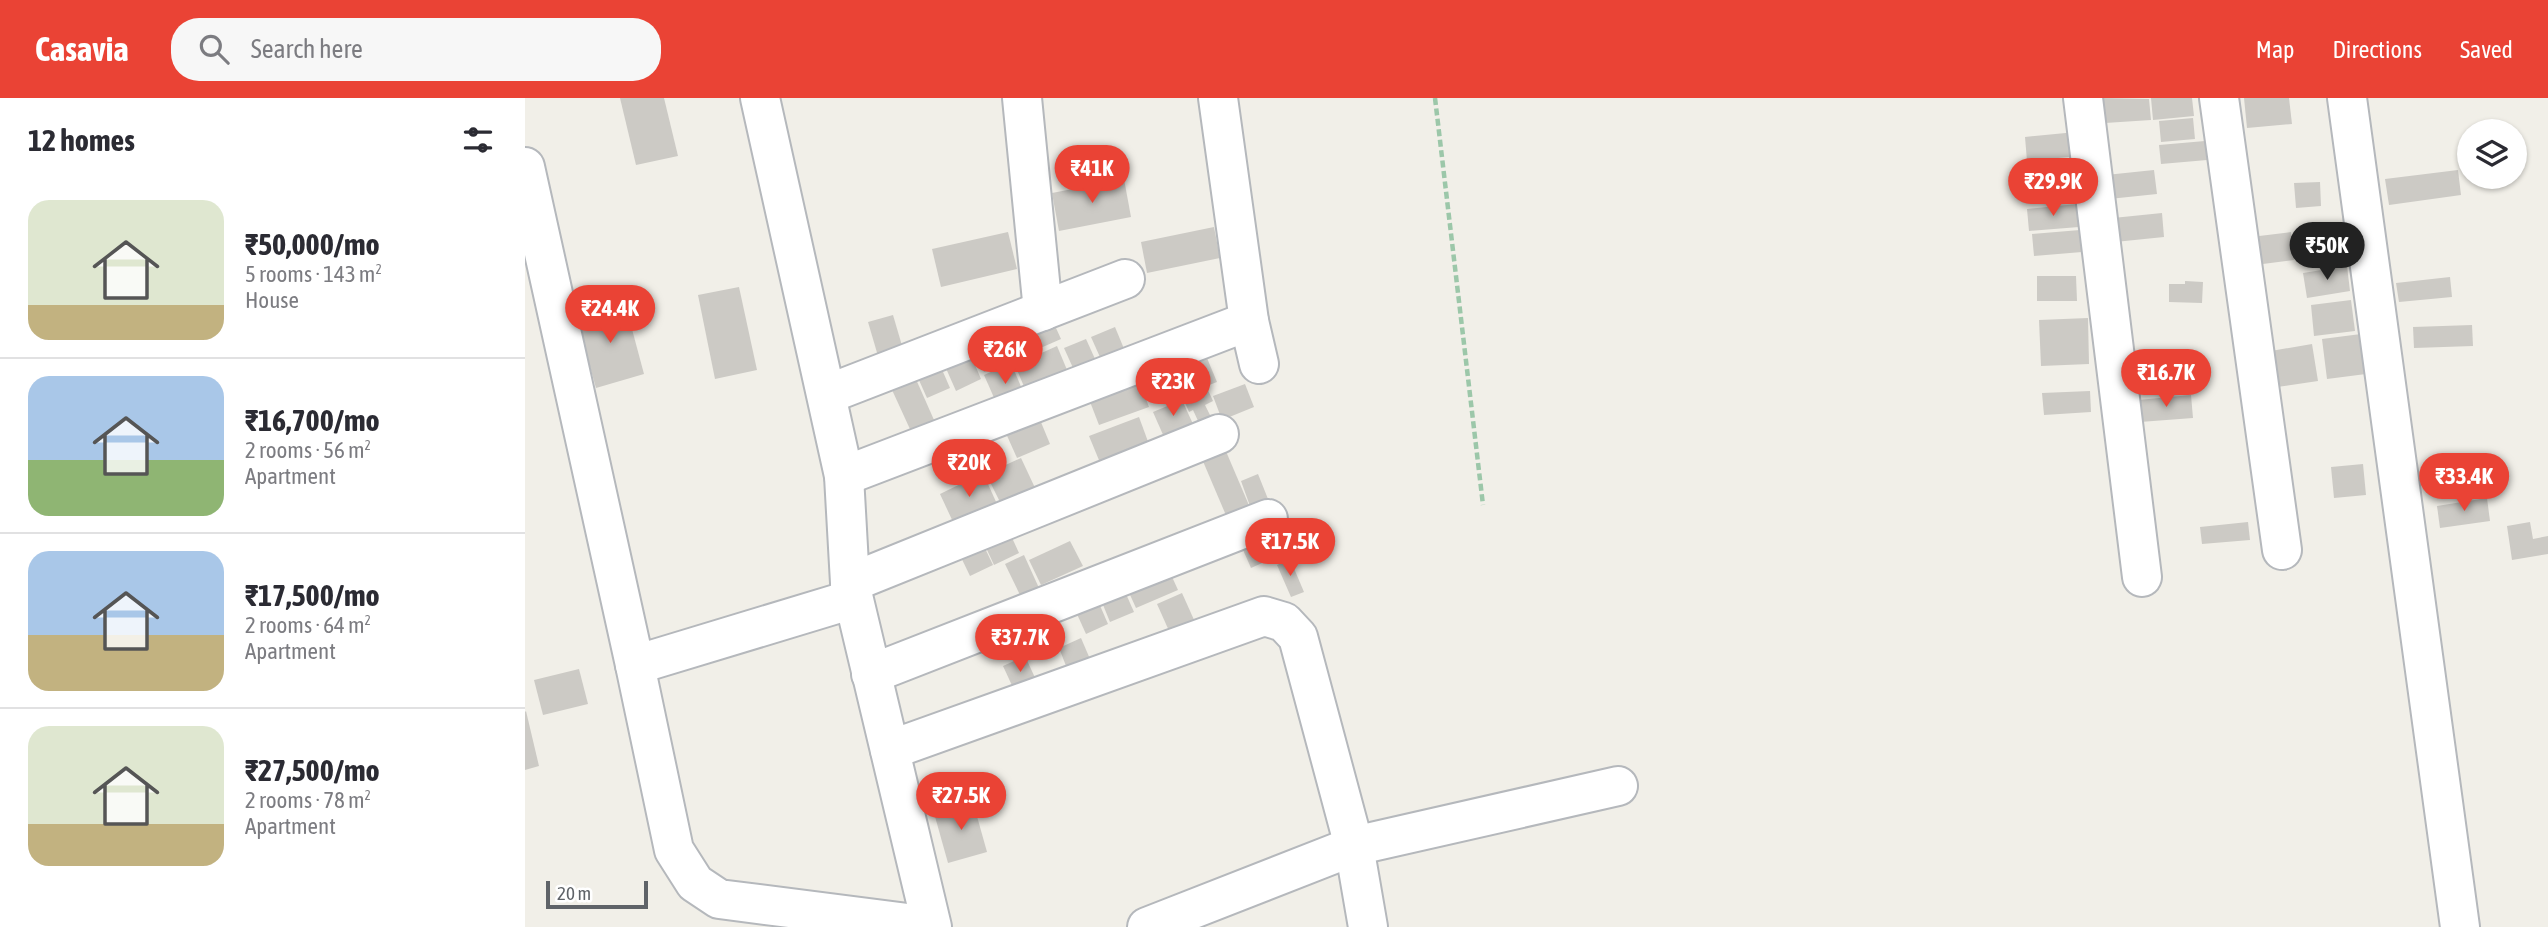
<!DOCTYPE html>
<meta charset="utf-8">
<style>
:root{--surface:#fff;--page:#f7f7f7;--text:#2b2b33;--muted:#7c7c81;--line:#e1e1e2;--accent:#ea4335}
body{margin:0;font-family:"Asap Condensed",sans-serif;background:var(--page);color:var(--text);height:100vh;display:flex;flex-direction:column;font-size:26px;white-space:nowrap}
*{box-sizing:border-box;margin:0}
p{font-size:23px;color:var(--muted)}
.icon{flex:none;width:38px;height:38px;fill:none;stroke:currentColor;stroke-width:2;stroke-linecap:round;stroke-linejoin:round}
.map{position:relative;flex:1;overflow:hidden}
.sheet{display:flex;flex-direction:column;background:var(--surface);width:525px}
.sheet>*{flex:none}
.controls{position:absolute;left:1932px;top:21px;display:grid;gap:14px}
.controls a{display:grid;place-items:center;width:70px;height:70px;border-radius:50%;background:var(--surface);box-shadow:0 2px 5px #0004;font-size:35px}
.scale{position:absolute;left:21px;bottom:18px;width:102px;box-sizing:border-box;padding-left:7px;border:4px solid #5f6368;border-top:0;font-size:19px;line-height:24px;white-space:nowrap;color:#5f6368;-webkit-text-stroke:5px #fff;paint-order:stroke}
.price{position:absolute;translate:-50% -60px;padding:0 16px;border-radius:24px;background:var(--accent);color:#fff;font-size:23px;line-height:46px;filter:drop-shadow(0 2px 4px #0008)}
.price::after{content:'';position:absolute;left:50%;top:42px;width:21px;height:16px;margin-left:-10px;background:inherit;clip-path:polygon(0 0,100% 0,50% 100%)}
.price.active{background:#222;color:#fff}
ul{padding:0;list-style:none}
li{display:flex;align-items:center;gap:21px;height:175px;padding:0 28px}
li+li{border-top:2px solid var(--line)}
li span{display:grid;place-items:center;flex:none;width:196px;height:140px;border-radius:21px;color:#555}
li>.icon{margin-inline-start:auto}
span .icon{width:84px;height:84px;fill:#fffc;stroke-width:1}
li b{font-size:30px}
h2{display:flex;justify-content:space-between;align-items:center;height:84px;padding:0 28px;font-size:30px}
header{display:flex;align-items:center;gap:42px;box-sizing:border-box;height:98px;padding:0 35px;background:var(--accent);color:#fff}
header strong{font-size:33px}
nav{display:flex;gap:38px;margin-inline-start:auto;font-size:24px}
.search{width:490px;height:63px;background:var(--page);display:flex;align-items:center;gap:18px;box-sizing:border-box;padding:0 24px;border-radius:28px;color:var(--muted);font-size:26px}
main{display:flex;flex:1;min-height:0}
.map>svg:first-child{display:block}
.building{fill:#cccac5}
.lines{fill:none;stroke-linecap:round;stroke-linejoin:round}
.minor-casing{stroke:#b5b8bc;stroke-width:42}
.path{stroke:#9cc7a9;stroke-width:4.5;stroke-dasharray:7 3.5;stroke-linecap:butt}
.minor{stroke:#fff;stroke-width:38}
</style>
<header>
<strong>Casavia</strong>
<div class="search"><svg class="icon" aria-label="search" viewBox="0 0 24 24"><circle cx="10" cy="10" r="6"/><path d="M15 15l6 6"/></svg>Search here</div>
<nav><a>Map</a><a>Directions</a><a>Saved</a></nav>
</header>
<main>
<section class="sheet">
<h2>12 homes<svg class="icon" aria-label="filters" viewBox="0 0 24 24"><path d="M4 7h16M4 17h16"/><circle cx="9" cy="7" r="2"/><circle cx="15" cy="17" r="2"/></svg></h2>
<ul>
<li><span style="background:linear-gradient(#dfe7d0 75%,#c2b280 0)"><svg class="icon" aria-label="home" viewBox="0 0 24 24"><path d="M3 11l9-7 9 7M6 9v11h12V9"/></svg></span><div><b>₹50,000/mo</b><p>5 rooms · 143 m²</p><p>House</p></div></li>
<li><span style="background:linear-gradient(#a9c7e8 60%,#8fb573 0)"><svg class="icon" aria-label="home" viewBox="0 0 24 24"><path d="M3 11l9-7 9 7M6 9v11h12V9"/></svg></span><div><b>₹16,700/mo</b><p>2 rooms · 56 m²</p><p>Apartment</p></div></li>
<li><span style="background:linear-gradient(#a9c7e8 60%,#c2b280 0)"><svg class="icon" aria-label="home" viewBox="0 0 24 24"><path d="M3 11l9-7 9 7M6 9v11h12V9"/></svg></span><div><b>₹17,500/mo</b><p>2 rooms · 64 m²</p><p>Apartment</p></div></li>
<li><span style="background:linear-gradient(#dfe7d0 70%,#c2b280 0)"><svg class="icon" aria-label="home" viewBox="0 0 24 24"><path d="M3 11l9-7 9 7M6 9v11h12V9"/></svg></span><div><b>₹27,500/mo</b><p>2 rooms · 78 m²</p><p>Apartment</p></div></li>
</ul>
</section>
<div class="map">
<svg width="2023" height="829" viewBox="0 0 2023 829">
<rect width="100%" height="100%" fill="#f1efe8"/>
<g class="building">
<path d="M95,0H139L153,58L111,67Z"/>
<path d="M1578,0L1624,1L1626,22L1580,25Z"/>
<path d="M1626,0H1667L1669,18L1628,22Z"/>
<path d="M1719,0H1764L1767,26L1722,30Z"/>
<path d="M1668,20L1670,41L1636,44L1634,23Z"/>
<path d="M1551,34L1554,58L1502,63L1500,39Z"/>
<path d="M1680,43L1682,62L1636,66L1634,47Z"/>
<path d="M1629,72L1632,96L1584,101L1581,77Z"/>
<path d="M1933,72L1936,97L1864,107L1860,81Z"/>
<path d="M599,81L606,119L534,133L527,95Z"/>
<path d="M1795,84L1796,108L1771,110L1769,85Z"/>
<path d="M1552,106L1554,129L1504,133L1502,111Z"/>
<path d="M1637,115L1639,139L1590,144L1588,120Z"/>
<path d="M689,129L695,160L622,175L616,144Z"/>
<path d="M1807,129L1812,160L1779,166L1774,135Z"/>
<path d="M1555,132L1557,154L1509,158L1507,136Z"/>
<path d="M483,134L492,171L416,189L407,151Z"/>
<path d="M1766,134L1769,162L1730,167L1726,139Z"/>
<path d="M1822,168L1825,193L1782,200L1778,175Z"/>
<path d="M1512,178H1551L1552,203H1512Z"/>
<path d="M1925,179L1927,199L1874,204L1871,185Z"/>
<path d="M1660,183L1678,184L1677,205L1644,204V186H1660Z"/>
<path d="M214,189L232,272L190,281L173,197Z"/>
<path d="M1826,202L1830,233L1789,238L1786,207Z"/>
<path d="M100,205L119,276L71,290L51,219Z"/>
<path d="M368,217L378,251L353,258L343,224Z"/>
<path d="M526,219L536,241L486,263L476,241Z"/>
<path d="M1563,220L1564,266L1516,268L1514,222Z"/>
<path d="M1947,227L1948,248L1889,250L1888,229Z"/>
<path d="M590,229L602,258L579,268L566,239Z"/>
<path d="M1836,236L1841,276L1802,281L1797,241Z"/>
<path d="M469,237L482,264L459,274L447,247Z"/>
<path d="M561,241L575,272L553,281L539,250Z"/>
<path d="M1787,246L1793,283L1752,289L1746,253Z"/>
<path d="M442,248L456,281L431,293L416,259Z"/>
<path d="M532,248L545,279L503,298L490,267Z"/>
<path d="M412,260L425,290L402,300L389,271Z"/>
<path d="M682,260L692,284L679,289L669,266Z"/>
<path d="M486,265L500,298L474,311L459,277Z"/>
<path d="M386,270L413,331L390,342L362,281Z"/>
<path d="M612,277L624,309L574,327L562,296Z"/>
<path d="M720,286L729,309L697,322L688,298Z"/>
<path d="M682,290L688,303L680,307L686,319L674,325L668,312L664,314L658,300Z"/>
<path d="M1565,293L1566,314L1519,317L1517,295Z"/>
<path d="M1666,297L1668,320L1615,324L1613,302Z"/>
<path d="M657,302L668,326L639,339L628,314Z"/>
<path d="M513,317L525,346L492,360L479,331Z"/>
<path d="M614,319L625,349L576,367L564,338Z"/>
<path d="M700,351L726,412L703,422L677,361Z"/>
<path d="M496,360L511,392L477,408L461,376Z"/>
<path d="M1838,366L1841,397L1809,400L1806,369Z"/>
<path d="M458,375L472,406L429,426L415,396Z"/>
<path d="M733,376L743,401L725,408L716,383Z"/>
<path d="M1962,400L1965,423L1915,430L1912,408Z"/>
<path d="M1723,424L1725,442L1677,446L1675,429Z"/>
<path d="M2005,424L2008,441L2023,438V456L1987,462L1982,428Z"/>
<path d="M482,429L494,455L469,467L457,441Z"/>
<path d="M735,437L746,461L726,470L715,445Z"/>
<path d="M456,442L468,467L445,478L433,453Z"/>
<path d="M545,443L558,468L516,487L504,462Z"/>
<path d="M499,457L514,490L496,499L480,466Z"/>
<path d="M765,461L779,494L766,499L752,467Z"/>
<path d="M643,470L653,492L611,510L601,488Z"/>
<path d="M597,487L609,514L585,524L574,497Z"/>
<path d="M657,495L674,533L649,544L632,506Z"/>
<path d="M570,496L583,526L561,536L547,505Z"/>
<path d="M516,517L525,539L502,549L492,527Z"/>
<path d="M556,540L568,568L545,578L534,550Z"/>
<path d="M500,558L512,584L490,594L478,568Z"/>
<path d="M54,571L63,606L18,617L9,582Z"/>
<path d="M1,613L14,668L0,672V614Z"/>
<path d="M448,704L462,754L423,765L409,715Z"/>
</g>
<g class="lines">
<defs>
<g id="minor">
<path d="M235,0L319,378L325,485L407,829"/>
<path d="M497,0L518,213"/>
<path d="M693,0L724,223L734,266"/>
<path d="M1558,0L1617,479"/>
<path d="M1694,0L1757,452"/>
<path d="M1822,0L1935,829"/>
<path d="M0,69L110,567L328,501"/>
<path d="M303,296L600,181"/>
<path d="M319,378L724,223"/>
<path d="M325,485L694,336"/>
<path d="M110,567L149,752L170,785L194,801L406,828"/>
<path d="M346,576L743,421"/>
<path d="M365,652L739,518L759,524L773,539L829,748L843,829"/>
<path d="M622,829L829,748L1093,688"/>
</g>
</defs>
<use href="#minor" class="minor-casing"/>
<path class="path" d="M910,0L958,407"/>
<use href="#minor" class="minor"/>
</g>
</svg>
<div class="controls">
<a><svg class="icon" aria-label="layers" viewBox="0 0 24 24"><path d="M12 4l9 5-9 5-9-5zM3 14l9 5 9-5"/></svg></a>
</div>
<div class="scale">20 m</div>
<b class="price" style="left:567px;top:107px">₹41K</b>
<b class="price" style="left:1528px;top:120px">₹29.9K</b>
<b class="price active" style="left:1802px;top:184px">₹50K</b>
<b class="price" style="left:85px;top:247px">₹24.4K</b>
<b class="price" style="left:480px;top:288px">₹26K</b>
<b class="price" style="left:1641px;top:311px">₹16.7K</b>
<b class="price" style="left:648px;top:320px">₹23K</b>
<b class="price" style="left:444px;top:401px">₹20K</b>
<b class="price" style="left:1939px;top:415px">₹33.4K</b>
<b class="price" style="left:765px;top:480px">₹17.5K</b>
<b class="price" style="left:495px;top:576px">₹37.7K</b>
<b class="price" style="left:436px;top:734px">₹27.5K</b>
</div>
</main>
